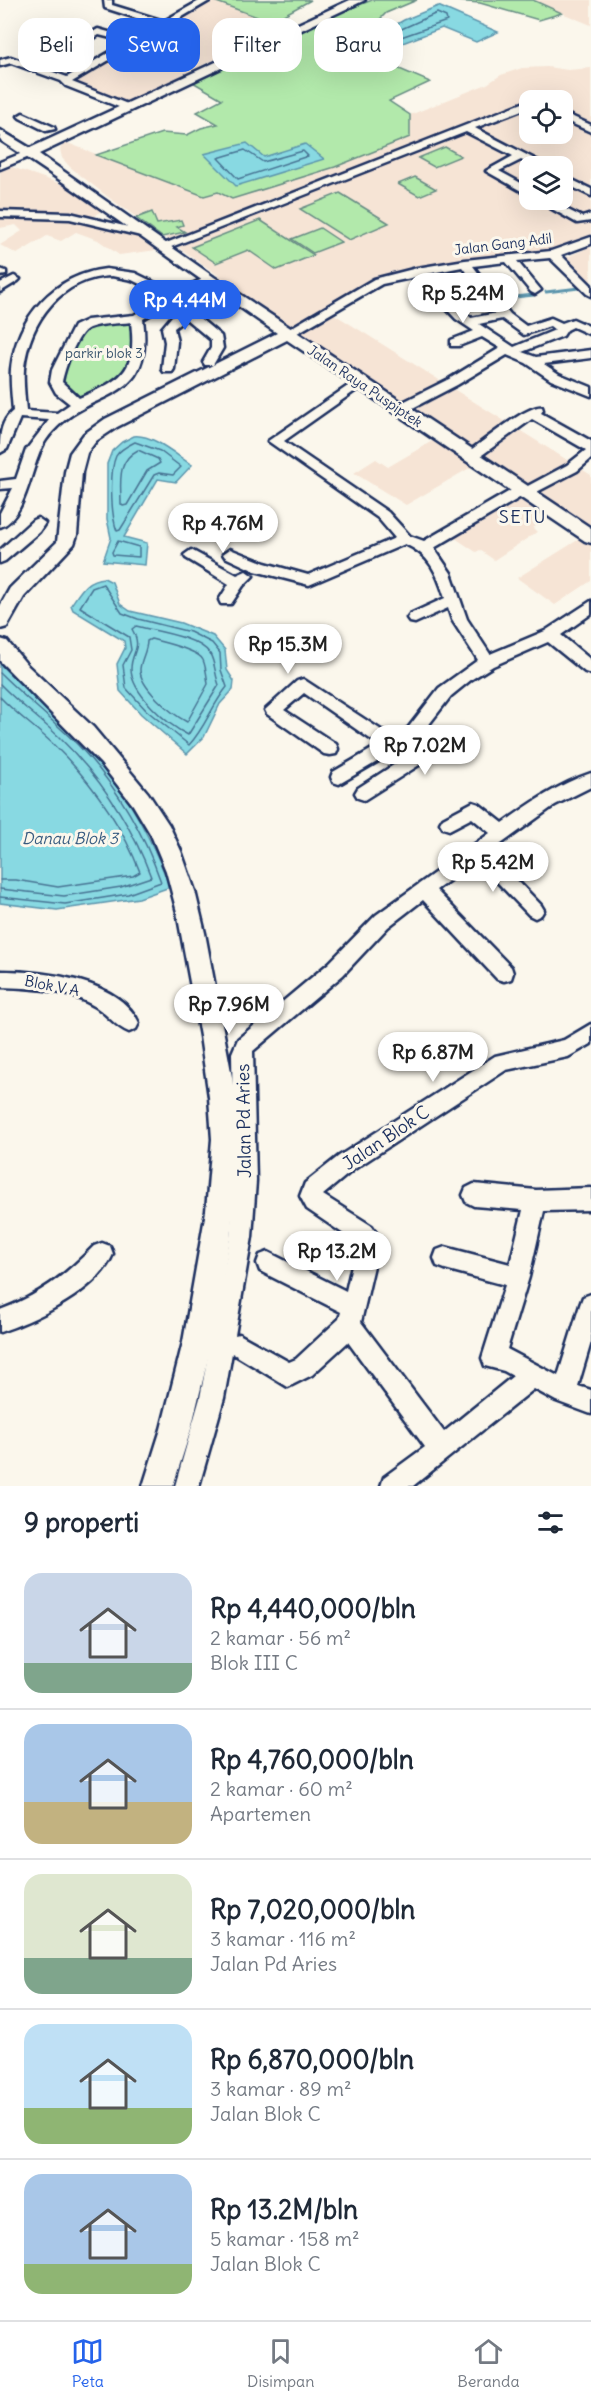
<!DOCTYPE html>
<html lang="id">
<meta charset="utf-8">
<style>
:root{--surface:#fff;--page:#f6f6f7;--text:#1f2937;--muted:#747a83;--line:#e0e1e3;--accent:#2563eb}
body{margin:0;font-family:Delius,sans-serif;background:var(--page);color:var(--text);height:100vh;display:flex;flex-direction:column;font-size:22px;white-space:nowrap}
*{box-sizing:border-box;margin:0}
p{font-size:20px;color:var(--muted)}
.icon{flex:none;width:33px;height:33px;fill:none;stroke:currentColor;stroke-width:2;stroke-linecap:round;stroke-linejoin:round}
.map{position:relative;height:1486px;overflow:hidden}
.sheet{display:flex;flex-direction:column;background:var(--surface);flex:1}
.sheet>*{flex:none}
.hud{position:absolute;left:18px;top:18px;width:555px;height:54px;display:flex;gap:12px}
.tools{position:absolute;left:519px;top:90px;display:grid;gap:12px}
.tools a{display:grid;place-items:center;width:54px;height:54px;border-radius:12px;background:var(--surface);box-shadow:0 6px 24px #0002;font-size:30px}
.price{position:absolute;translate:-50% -51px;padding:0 14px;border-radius:21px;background:#fff;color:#222;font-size:20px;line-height:39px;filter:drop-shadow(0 2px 3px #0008)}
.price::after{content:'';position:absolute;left:50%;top:36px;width:18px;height:14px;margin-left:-9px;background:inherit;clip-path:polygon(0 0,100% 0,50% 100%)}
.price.active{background:var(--accent);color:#fff}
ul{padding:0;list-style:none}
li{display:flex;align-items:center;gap:18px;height:150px;padding:0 24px}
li+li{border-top:2px solid var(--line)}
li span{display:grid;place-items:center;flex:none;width:168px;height:120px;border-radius:18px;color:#555}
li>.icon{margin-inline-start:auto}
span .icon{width:72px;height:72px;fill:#fffc;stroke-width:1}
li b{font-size:26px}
h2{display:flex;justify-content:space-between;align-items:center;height:72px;padding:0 24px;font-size:26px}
.tag{padding:0 21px;border-radius:18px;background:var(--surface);box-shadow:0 6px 24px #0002;font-size:21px;line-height:54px}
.tag.active{background:var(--accent);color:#fff}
.menu{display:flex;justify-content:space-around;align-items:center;height:84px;border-top:2px solid var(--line);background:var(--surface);font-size:16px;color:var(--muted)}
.menu a{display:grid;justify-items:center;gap:3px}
.menu .active{color:var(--accent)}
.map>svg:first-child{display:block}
.built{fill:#f6e4d5;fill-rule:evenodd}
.green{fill:#b2e9ab;stroke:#668c84;stroke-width:1.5}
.water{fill:#88d9e2;stroke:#5c95ad;stroke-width:1.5}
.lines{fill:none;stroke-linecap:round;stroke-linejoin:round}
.shore{stroke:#477393;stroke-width:1.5}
.stream{stroke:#5c95ad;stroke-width:3}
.minor-casing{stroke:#1b2f5e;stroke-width:5}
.major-casing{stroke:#1b2f5e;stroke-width:5}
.minor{fill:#fbf7ec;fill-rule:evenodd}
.major{fill:#fbf7ec;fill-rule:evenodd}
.labels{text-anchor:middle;stroke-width:6;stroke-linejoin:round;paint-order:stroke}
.far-street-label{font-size:14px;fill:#1b2f5e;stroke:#fbf7ec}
.far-park-label{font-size:14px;fill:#39546d;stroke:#fbf7ec}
.street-label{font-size:15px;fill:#1b2f5e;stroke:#fbf7ec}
.water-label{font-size:16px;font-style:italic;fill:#365a7f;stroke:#fbf7ec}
.quarter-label{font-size:18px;letter-spacing:1.5px;fill:#1b2f5e;stroke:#fbf7ec}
.near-street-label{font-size:18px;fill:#1b2f5e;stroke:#fbf7ec}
</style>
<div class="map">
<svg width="591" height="1486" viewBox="0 0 591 1486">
<rect width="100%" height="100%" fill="#fbf7ec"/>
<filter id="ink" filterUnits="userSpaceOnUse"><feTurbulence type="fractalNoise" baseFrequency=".0167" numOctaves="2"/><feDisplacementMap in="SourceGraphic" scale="12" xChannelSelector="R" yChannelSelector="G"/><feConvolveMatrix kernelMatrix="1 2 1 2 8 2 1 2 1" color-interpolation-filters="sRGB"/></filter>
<g filter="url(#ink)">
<g class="built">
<path d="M211,0L289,28L234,50L122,104L70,81Z"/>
<path d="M533,0H591V25L562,13Z"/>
<path d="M547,67L568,70L591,68V240L565,251L465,262L372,279L326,309L591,475V533L289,329L236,288L108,197L70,167L62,158L60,149L65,142L204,196L335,167L410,137V115L487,84L501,75L522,68ZM530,100H562V134H530ZM530,166H562V200H530Z"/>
<path d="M6,165L64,185L101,211L88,222L143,239L157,250L119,255L98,240L76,232L61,241L47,236L17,254L0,245L22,231L16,225L0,228V166Z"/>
<path d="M589,247L591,249V288L561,260Z"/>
<path d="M434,440L473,466L406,505L354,473L376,459L388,467Z"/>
<path d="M515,496L549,518L533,528L537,532L494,560L480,550L476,552L452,536Z"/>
<path d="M581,538L591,545V581L555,605L517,578Z"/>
</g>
<g class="green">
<path d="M211,0H311L271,22Z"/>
<path d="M372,0H417L386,13L362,38L392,52L376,59L430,82L389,101L410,115V137L335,167L232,199L218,192L204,196L96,155L162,133L187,135L201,128L218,124L197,112L222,99L191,81L326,18Z"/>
<path d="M442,0H533L562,13L539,20L480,3Z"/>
<path d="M445,147L461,156L434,167L418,158Z"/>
<path d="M415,177L436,189L419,196L398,184Z"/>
<path d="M340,193L389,223L349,240L300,209Z"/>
<path d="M152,212L157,224L181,220L183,225L177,227L185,232L162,237L136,218Z"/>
<path d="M260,220L314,255L277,270L248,250L216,263L192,247Z"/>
<path d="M320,228L341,242L313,253L292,239Z"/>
<path d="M136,320L129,373L80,400L61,388L59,369L78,330L85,326Z"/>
</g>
<g class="water">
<path d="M438,6L498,32L476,42L442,28L400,44L380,34L404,20Z"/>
<path d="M247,143L264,157L305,144L324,159L236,186L204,154Z"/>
<path d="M134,436C153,434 176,455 192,465L176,482L158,479L124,537L147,543L145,565L103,561L111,538L107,519V464L112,451L122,442Z"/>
<path d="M104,578L112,582L120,604L130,611L181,623L213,636L225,650L227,670L234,681L233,690L220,704L204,737L187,754L141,714L120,691L117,664L125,648L124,641L73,610L71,605C80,592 86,579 104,578Z"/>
<path d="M0,664C21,687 45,705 67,727C116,773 146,824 170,887L139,898L57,910L0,903Z"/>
</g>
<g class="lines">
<g class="shore">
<path d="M437,13L446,17L447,21L401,37L396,34L397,31Z"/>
<path d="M245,150L263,162L303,151L308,156L238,179L218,158Z"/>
<path d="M135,442L160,451L181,467L173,475L159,473L154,475L120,530L117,531C111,516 109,471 116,456C120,449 129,445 135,442Z"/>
<path d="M138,450L158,459L160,463L147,471L127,505L123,506L121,504C121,483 116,461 138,450Z"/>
<path d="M118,541L139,547V557L113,555L112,552Z"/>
<path d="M103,584L122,613L138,619L190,632L212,643L220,653L221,670L227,687C212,705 205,728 189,745L146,710L126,688L123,665L131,650L129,637L80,607L92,588Z"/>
<path d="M136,626C155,631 200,637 210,654C215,662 215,675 219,685L188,735C168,725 131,693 131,669C131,651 143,649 132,629Z"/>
<path d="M151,639C162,642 199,650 203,660C206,667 207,677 208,684L187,722C172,714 139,687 140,669C141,659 147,651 147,641Z"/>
<path d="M0,673C25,698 53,720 78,745C116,785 143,831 161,882L128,894L65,904L0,897"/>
<path d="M0,684C18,703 39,718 58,736C99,776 131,823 151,877L121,887L64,896L0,889"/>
<path d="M0,697C16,714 35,727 52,743C90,780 121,822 140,872L133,876L58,887L16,880H0"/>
</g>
<g class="stream">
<path d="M546,292L579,288"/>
<path d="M495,299L534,295"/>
<path d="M450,302L489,300"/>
</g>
<defs>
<g id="minor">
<path d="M104,0H112V5L164,21L201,0H211L72,82L130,105V109H124L66,86L61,81L11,63L0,66V60L11,57L67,77L127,42L99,35L69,54L40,52V48L64,49L98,29L133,39L158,25L105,8Z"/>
<path d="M530,100V107L475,128L544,164L545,166H533L521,160L499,171L530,188V196L486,171L513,156L466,132L166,249L162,250L156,247Z"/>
<path d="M562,112L591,125V132L562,119Z"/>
<path d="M23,113L54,127L55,129L46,131L20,118L18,116Z"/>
<path d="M30,150L34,151V155L0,169V162Z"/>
<path d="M562,175L591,189V196L562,182Z"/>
<path d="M536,200H548L582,217L591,214V221L577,223Z"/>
<path d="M0,211L70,213L145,231L147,233L141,236L70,219L0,217Z"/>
<path d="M591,237V244L561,255L591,285V296L587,294L550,258L517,261L541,290L535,294L531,292L506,262L473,266L510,314L526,326L551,318L562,323L573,319L591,327V335L573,327L567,330L563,336L522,352L536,357L591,350V358L544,364L559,374L591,387V396L551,380L526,363L507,355L457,385L405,412H395L394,409L395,406L449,379L500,348L482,337L459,346H451V340L474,331L456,319L416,277L382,284L292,336H284L282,333L374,279L417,268L465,260L551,251ZM462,267L497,313L471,318L427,274ZM502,319L524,335L550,326L555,330L514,347L479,324Z"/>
<path d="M0,269L6,271V275L0,276Z"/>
<path d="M106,269L135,273L174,292L205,278H213V282L177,299L221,336L223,348L213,365H205L203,362L211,348V340L186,319L174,328L177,342L174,369L172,372H164L162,369L165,342L162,328L172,316L179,313L168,304L143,319C155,411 88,382 46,440C31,461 27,519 0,527V513L13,488L0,489V481L16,479L26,450L49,420L20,418L7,449L0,453C0,437 0,422 13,411C12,397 10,383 11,369C17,317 54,275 106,269ZM112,276L132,280L164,296L134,315L87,320L74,326L52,370L50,382L56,393L70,404L57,413L26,411C25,397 23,383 24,369C29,321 62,277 112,276ZM131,322C137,373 122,379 79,398L62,382C64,370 77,332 89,328C101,323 118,324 131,322Z"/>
<path d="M14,276L20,279L18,281L0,292V283Z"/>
<path d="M361,377L365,378L367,381L365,384L284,441L388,512L410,536L424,541L515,488H524L567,465L586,450L532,419L475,460H465L463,457L465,454C480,444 528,404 542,407L543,410L541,413L591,441V459L577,471L529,496L521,497L434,548L451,573L467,619L490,654L545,631L591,601V614L561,635L591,660V674L585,672L548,642L493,666L472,679L451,696L420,736L414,740L426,753L424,762L364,800L358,798L355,793L358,788L409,755L401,748L339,784L333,782L331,777L333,772L379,745L304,693L284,710L336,744L338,749L336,754L330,755L324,754L267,714L265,710L297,681L303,679L392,737L408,728L439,688L478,660L452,620L448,608L415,623L410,622L407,618L410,614L445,598C437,573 430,555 405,544L309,585L255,571L225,557L223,554L230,549L265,563L308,575L395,538L378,518L268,441Z"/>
<path d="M38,518L45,523L39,532L5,561L0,563V550L33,520Z"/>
<path d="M191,550L237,575L246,571L253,576L243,586L231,604H221L219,600L229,584L186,558L184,555Z"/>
<path d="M591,773V787L555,805L490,852L541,905L544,910L541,915L535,918L529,915L477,861L436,890L511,967L513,973L511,979L504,981L497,979L423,900L388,927L343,975L253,1051L256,1181L252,1237L235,1335L239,1334L289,1362L296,1359L339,1319L341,1312L260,1271L257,1263L260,1255L268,1252L346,1291L357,1243L307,1209L300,1196L305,1183L339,1156L495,1056L564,1040L591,1024V1044L568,1057L506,1070L353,1170L323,1195L372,1226L380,1240L361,1322L444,1432L513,1376L504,1371L485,1366L482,1358L505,1285L445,1269L437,1266L434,1258L437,1250L445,1247L510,1264L523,1210L474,1206L466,1202L463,1195L466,1188L474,1184L536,1190L591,1188V1210L544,1211L529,1277L507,1349L558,1376L580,1305L583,1297L591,1294V1342L578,1386L591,1390V1414L556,1401L534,1389L413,1486H381L384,1477L425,1447L348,1342L312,1375L288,1387L232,1353L224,1398L199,1486H175L200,1398L230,1237L234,1181L232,1053L238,1039L329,963L376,915L490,833L472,818L449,830L443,828L440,823L443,818L473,802L479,804L503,823C531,803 558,784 591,773Z"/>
<path d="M0,971C42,971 119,979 139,1023L136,1029L129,1032C116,1027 107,1014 96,1007C67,989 32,988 0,987Z"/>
<path d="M102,1243L110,1246L113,1254C98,1291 36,1320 0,1332V1310C38,1296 66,1275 94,1246Z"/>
</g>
<g id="major">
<path d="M350,0H365L39,154L214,277L591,528V543L585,541L287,340L117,427L96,441L87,453L82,472L77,535L74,544L24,597L7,627L0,629V606L10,588L57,542L65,472L70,453L84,434L105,419L277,333C184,269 94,201 0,140V130L30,148Z"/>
<path d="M0,639L7,641L28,666L93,727L148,793L169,825L181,851L195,891L205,933L232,1077L237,1118V1168L230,1239L212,1342L191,1429L173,1486H143L161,1429L183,1342L206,1211L212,1139L209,1097L200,1036L177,912L166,871L151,835L133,805L101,764L0,661Z"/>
</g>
</defs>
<use href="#minor" class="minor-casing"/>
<use href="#major" class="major-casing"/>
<use href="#minor" class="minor"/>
<use href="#major" class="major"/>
</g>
</g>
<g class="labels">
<g class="far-street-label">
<text transform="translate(503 244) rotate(-7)" y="5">Jalan Gang Adil</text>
<text transform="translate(365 386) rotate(34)" y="5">Jalan Raya Puspiptek</text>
</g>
<g class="far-park-label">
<text x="104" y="358">parkir blok 3</text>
</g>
<g class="street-label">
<text transform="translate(52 986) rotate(11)" y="5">Blok V A</text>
</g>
<g class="water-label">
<text x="70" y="844">Danau Blok 3</text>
</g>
<g class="quarter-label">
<text x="523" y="523">SETU</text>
</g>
<g class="near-street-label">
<text transform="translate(244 1121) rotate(-91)" y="6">Jalan Pd Aries</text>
<text transform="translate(386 1138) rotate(-34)" y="6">Jalan Blok C</text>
</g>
</g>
</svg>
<div class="tools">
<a><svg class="icon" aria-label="locate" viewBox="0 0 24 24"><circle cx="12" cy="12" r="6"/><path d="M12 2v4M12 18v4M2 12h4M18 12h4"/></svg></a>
<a><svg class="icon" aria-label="layers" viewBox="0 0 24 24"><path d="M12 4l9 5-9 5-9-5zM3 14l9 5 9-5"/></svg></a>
</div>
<b class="price" style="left:463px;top:324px">Rp 5.24M</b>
<b class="price active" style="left:185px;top:331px">Rp 4.44M</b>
<b class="price" style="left:223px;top:554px">Rp 4.76M</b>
<b class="price" style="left:288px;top:675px">Rp 15.3M</b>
<b class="price" style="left:425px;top:776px">Rp 7.02M</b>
<b class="price" style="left:493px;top:893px">Rp 5.42M</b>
<b class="price" style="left:229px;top:1035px">Rp 7.96M</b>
<b class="price" style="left:433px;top:1083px">Rp 6.87M</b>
<b class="price" style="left:337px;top:1282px">Rp 13.2M</b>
<div class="hud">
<a class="tag">Beli</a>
<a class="tag active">Sewa</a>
<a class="tag">Filter</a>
<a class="tag">Baru</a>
</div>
</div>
<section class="sheet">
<h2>9 properti<svg class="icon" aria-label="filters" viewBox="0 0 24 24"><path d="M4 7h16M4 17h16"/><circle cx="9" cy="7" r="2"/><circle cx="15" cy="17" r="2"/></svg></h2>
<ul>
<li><span style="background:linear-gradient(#c9d6e8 75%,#7fa58c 0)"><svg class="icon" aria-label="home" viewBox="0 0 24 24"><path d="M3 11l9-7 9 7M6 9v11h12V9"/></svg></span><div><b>Rp 4,440,000/bln</b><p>2 kamar · 56 m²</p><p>Blok III C</p></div></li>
<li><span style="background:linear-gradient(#a9c7e8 65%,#c2b280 0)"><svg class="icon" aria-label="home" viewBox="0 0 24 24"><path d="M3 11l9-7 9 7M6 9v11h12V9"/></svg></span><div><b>Rp 4,760,000/bln</b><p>2 kamar · 60 m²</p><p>Apartemen</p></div></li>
<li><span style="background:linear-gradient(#dfe7d0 70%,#7fa58c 0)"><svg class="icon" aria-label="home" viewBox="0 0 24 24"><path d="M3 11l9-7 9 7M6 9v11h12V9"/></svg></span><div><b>Rp 7,020,000/bln</b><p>3 kamar · 116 m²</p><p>Jalan Pd Aries</p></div></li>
<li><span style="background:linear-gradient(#bfe0f5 70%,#8fb573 0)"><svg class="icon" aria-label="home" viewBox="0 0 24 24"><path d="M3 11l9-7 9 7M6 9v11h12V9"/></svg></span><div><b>Rp 6,870,000/bln</b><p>3 kamar · 89 m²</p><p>Jalan Blok C</p></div></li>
<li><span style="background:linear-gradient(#a9c7e8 75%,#8fb573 0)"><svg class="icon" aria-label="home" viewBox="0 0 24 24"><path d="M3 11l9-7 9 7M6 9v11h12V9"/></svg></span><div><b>Rp 13.2M/bln</b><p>5 kamar · 158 m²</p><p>Jalan Blok C</p></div></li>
</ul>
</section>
<nav class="menu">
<a class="active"><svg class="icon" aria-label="map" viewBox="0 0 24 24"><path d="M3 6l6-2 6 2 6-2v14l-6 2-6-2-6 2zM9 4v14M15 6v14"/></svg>Peta</a>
<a><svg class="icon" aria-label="saved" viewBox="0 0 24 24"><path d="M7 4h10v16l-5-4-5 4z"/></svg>Disimpan</a>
<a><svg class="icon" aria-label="home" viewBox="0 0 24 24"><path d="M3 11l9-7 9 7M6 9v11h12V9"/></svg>Beranda</a>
</nav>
